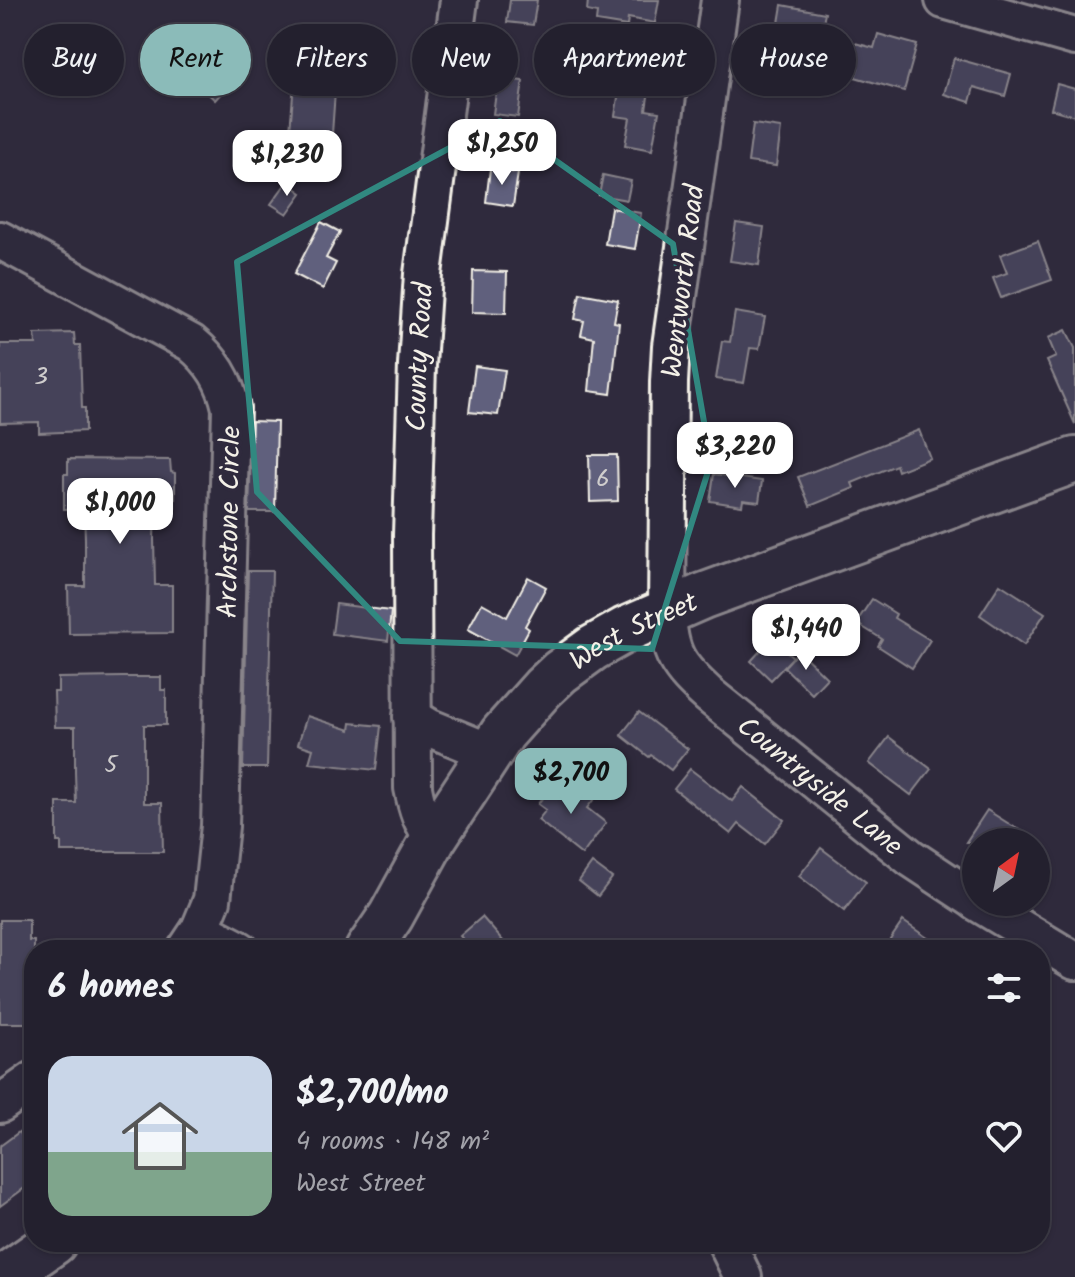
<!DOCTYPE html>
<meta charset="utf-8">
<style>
:root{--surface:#23202e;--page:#2f2d3a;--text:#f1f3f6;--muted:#a3a3aa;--line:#403e4a;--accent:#8bbbb9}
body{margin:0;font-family:Kalam,sans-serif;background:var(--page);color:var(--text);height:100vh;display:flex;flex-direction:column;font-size:30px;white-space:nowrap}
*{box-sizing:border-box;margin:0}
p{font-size:26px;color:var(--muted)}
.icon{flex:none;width:44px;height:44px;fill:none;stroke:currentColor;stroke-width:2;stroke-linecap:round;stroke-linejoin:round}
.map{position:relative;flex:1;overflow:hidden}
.details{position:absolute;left:24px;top:940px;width:1026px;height:312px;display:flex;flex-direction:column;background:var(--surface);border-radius:32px;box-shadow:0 2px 6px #0004,0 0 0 2px var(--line)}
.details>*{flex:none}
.top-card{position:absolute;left:24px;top:24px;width:1028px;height:72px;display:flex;gap:16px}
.needle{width:52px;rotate:33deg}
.controls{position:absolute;left:962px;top:828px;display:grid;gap:16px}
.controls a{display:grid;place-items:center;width:88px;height:88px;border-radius:50%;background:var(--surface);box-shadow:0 2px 6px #0004,0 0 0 2px var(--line);font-size:40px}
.price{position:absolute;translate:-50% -68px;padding:0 18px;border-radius:16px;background:#fff;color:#222;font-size:26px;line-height:52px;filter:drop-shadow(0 2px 4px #0008)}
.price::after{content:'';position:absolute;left:50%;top:48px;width:24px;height:18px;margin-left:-12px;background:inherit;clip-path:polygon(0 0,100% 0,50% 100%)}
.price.current{background:var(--accent);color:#111}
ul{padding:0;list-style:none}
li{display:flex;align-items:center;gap:24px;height:200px;padding:0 24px}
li+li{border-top:2px solid var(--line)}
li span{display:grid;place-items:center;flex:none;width:224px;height:160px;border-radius:24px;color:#555}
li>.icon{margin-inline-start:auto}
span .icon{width:96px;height:96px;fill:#fffc;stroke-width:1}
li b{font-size:34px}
h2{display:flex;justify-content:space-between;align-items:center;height:96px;padding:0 24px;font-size:34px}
.chip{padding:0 28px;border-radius:36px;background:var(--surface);box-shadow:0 2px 6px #0004,0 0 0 2px var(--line);font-size:28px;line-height:72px}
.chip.current{background:var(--accent);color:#111}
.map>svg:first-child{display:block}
.building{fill:#61607d;stroke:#f4f1e8;stroke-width:2}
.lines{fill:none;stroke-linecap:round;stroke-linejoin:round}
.minor-casing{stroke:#f4f1e8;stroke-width:42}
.major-casing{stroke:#f4f1e8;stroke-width:50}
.minor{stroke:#2f2a3d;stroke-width:36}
.major{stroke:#2f2a3d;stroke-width:44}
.marked{fill:none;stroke:#318880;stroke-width:6;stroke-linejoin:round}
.labels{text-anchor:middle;stroke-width:7;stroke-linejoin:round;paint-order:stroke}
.number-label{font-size:24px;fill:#cfcdcd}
.street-label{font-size:28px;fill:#f4f1e8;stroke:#2f2a3d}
</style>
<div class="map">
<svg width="1075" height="1277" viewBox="0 0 1075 1277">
<rect width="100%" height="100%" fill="#2f2a3d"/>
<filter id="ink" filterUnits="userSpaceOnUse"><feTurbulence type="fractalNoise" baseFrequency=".0125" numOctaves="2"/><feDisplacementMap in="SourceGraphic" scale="16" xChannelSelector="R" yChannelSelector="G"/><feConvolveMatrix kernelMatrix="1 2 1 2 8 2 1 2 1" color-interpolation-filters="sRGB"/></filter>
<g filter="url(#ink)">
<g class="building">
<path d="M510,0H537L533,25L507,22Z"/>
<path d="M588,0H659L655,23L628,18L627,26L596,21L597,13L587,11Z"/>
<path d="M782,5L825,13L820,37L778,29Z"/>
<path d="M878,34L917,45L904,91L855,77L858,68L844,65L851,42L874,48Z"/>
<path d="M767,35L793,40L787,74L761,70Z"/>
<path d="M286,36L324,38L323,55L353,57L350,92L335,91L332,134L290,131L294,83H282Z"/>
<path d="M954,58L1011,74L1005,96L974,87L970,102L944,94Z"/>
<path d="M207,61L231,82L215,100L192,79Z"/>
<path d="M498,78L523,81L518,117L493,114Z"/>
<path d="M1057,84L1075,89V116L1051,109Z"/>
<path d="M620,85L649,90L646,110L659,112L652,150L625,145L630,118L615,116Z"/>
<path d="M753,124L781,128L776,166L748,162Z"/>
<path d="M490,169L518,173L513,206L486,202Z"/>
<path d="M603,175L631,181L627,200L599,195Z"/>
<path d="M287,182L302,193L287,214L271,204Z"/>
<path d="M611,208L641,213L635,249L605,244Z"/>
<path d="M321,222L340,232L326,258L336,263L323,289L294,274Z"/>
<path d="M736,223L764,227L759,265L730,261Z"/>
<path d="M1038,241L1052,280L1001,298L993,278L1007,273L1000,255Z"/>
<path d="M473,271L507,272L506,313L472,312Z"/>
<path d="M580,293L618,300L614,322L619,323L611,394L589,391L594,338L581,335L584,321L575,319Z"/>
<path d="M735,312L765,317L759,349L750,348L744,383L716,379L722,341L730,342Z"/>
<path d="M1066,330L1075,348V424L1047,361L1056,357L1048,338Z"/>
<path d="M74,333L75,345H80L82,408H85V431L39,433V422L0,423V344H36L35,334Z"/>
<path d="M475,366L505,370L498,415L469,412Z"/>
<path d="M252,421L277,422L275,512H249Z"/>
<path d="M919,430L930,458L898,471L896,465L852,483L854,488L810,506L798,477Z"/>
<path d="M589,455H617L618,501L590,502Z"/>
<path d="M68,459L170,460L171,472L175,473V507H155L154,539L155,585H172V633L69,634L68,586H85V539L84,509H64V474H68Z"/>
<path d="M714,474L762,481L759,502L743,500L742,506L710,501Z"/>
<path d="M248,571H272L267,768H243Z"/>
<path d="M528,577L546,587L525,626L529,629L515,655L468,629L482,603L507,617Z"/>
<path d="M1000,584L1045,613L1024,645L980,615Z"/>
<path d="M872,599L896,614L894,618L930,640L912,668L878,646L882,639L856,623Z"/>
<path d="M336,604L391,611L388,641L332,634Z"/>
<path d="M772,638L793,657L771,680L751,661Z"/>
<path d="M799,651L827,678L812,694L784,667Z"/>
<path d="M122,677H161V690H166V725H144V803H162L163,852H61V842H57V803H76L75,772V727H55L54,692H58V678Z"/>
<path d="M639,712L688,749L671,770L651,755L649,757L621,735Z"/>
<path d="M307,716L350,730L351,723L381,726L376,770L309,763L313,749L298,744Z"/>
<path d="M889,737L931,769L911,795L869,763Z"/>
<path d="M690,769L732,801L743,787L784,820L765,844L739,824L731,834L674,789Z"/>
<path d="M569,780L594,799L587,808L606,823L582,855L538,820L546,810L538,804L553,783L561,789Z"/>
<path d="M987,810L1038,842H966Z"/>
<path d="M821,848L866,882L844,911L799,876Z"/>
<path d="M592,863L612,878L598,896L579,881Z"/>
<path d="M482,917L511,950H472L460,936Z"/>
<path d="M0,920H29V941H34V1003H31V1023H0Z"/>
<path d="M903,921L945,950H883Z"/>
<path d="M19,1132L34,1152V1181L0,1206V1146Z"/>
</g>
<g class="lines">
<defs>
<g id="minor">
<path id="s1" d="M720,0L671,346L669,382L667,611C668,654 678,667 709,695L911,858L976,901"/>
<path d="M944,0L1075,37"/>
<path d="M0,240L191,343C213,361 225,381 231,408L220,826L212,900L200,929L186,950"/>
<path d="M412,717L430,728L489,752"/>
<path id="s2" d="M434,838C421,822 417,808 413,788L412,535L417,365L423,274L459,0"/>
<path d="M977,902L1075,961"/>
<path d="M200,929L240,950"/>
<path d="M0,1104L34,1080"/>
<path d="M726,1242L743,1277"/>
</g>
<g id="major">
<path id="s3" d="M368,950L391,916L434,838L503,733L543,688L560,672L593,648L625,630L703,596L1075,460"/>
<path d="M4,1277L54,1242"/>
</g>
</defs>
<use href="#minor" class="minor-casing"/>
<use href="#major" class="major-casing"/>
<use href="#minor" class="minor"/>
<use href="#major" class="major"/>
</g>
</g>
<path d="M0 0H1075V1277H0ZM500,121L673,244L711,462L652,649L400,641L257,492L237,262Z" fill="#2f2a3d" fill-opacity=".55" fill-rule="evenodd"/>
<path class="marked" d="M500,121L673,244L711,462L652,649L400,641L257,492L237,262Z"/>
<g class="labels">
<g class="number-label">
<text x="41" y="384">3</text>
<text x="603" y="486">6</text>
<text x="111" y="772">5</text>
</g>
<g class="street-label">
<text transform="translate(682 281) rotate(-83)" y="10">Wentworth Road</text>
<text dy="10" stroke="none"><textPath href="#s2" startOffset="486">County Road</textPath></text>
<text transform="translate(228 522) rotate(-89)" y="10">Archstone Circle</text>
<text dy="10" stroke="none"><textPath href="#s3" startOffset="424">West Street</textPath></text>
<text dy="10" stroke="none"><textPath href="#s1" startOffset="856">Countryside Lane</textPath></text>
</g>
</g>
</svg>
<div class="controls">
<a><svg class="needle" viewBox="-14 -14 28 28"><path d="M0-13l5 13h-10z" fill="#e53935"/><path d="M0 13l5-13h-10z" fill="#a3a3aa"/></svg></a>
</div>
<b class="price" style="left:502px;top:187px">$1,250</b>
<b class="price" style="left:287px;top:198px">$1,230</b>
<b class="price" style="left:735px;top:490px">$3,220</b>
<b class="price" style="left:120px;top:546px">$1,000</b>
<b class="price" style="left:806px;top:672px">$1,440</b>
<b class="price current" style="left:571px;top:816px">$2,700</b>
<div class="top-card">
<a class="chip">Buy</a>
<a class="chip current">Rent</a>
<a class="chip">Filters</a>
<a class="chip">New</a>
<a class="chip">Apartment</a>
<a class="chip">House</a>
</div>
<section class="details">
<h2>6 homes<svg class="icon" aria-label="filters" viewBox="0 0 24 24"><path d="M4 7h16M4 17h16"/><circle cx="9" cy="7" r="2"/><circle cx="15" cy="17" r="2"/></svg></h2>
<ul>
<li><span style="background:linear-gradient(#c9d6e8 60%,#7fa58c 0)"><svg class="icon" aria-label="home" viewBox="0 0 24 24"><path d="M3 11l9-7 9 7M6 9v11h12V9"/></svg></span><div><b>$2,700/mo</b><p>4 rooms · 148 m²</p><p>West Street</p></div><svg class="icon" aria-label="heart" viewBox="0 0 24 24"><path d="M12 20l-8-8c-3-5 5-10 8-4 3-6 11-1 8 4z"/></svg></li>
</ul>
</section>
</div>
